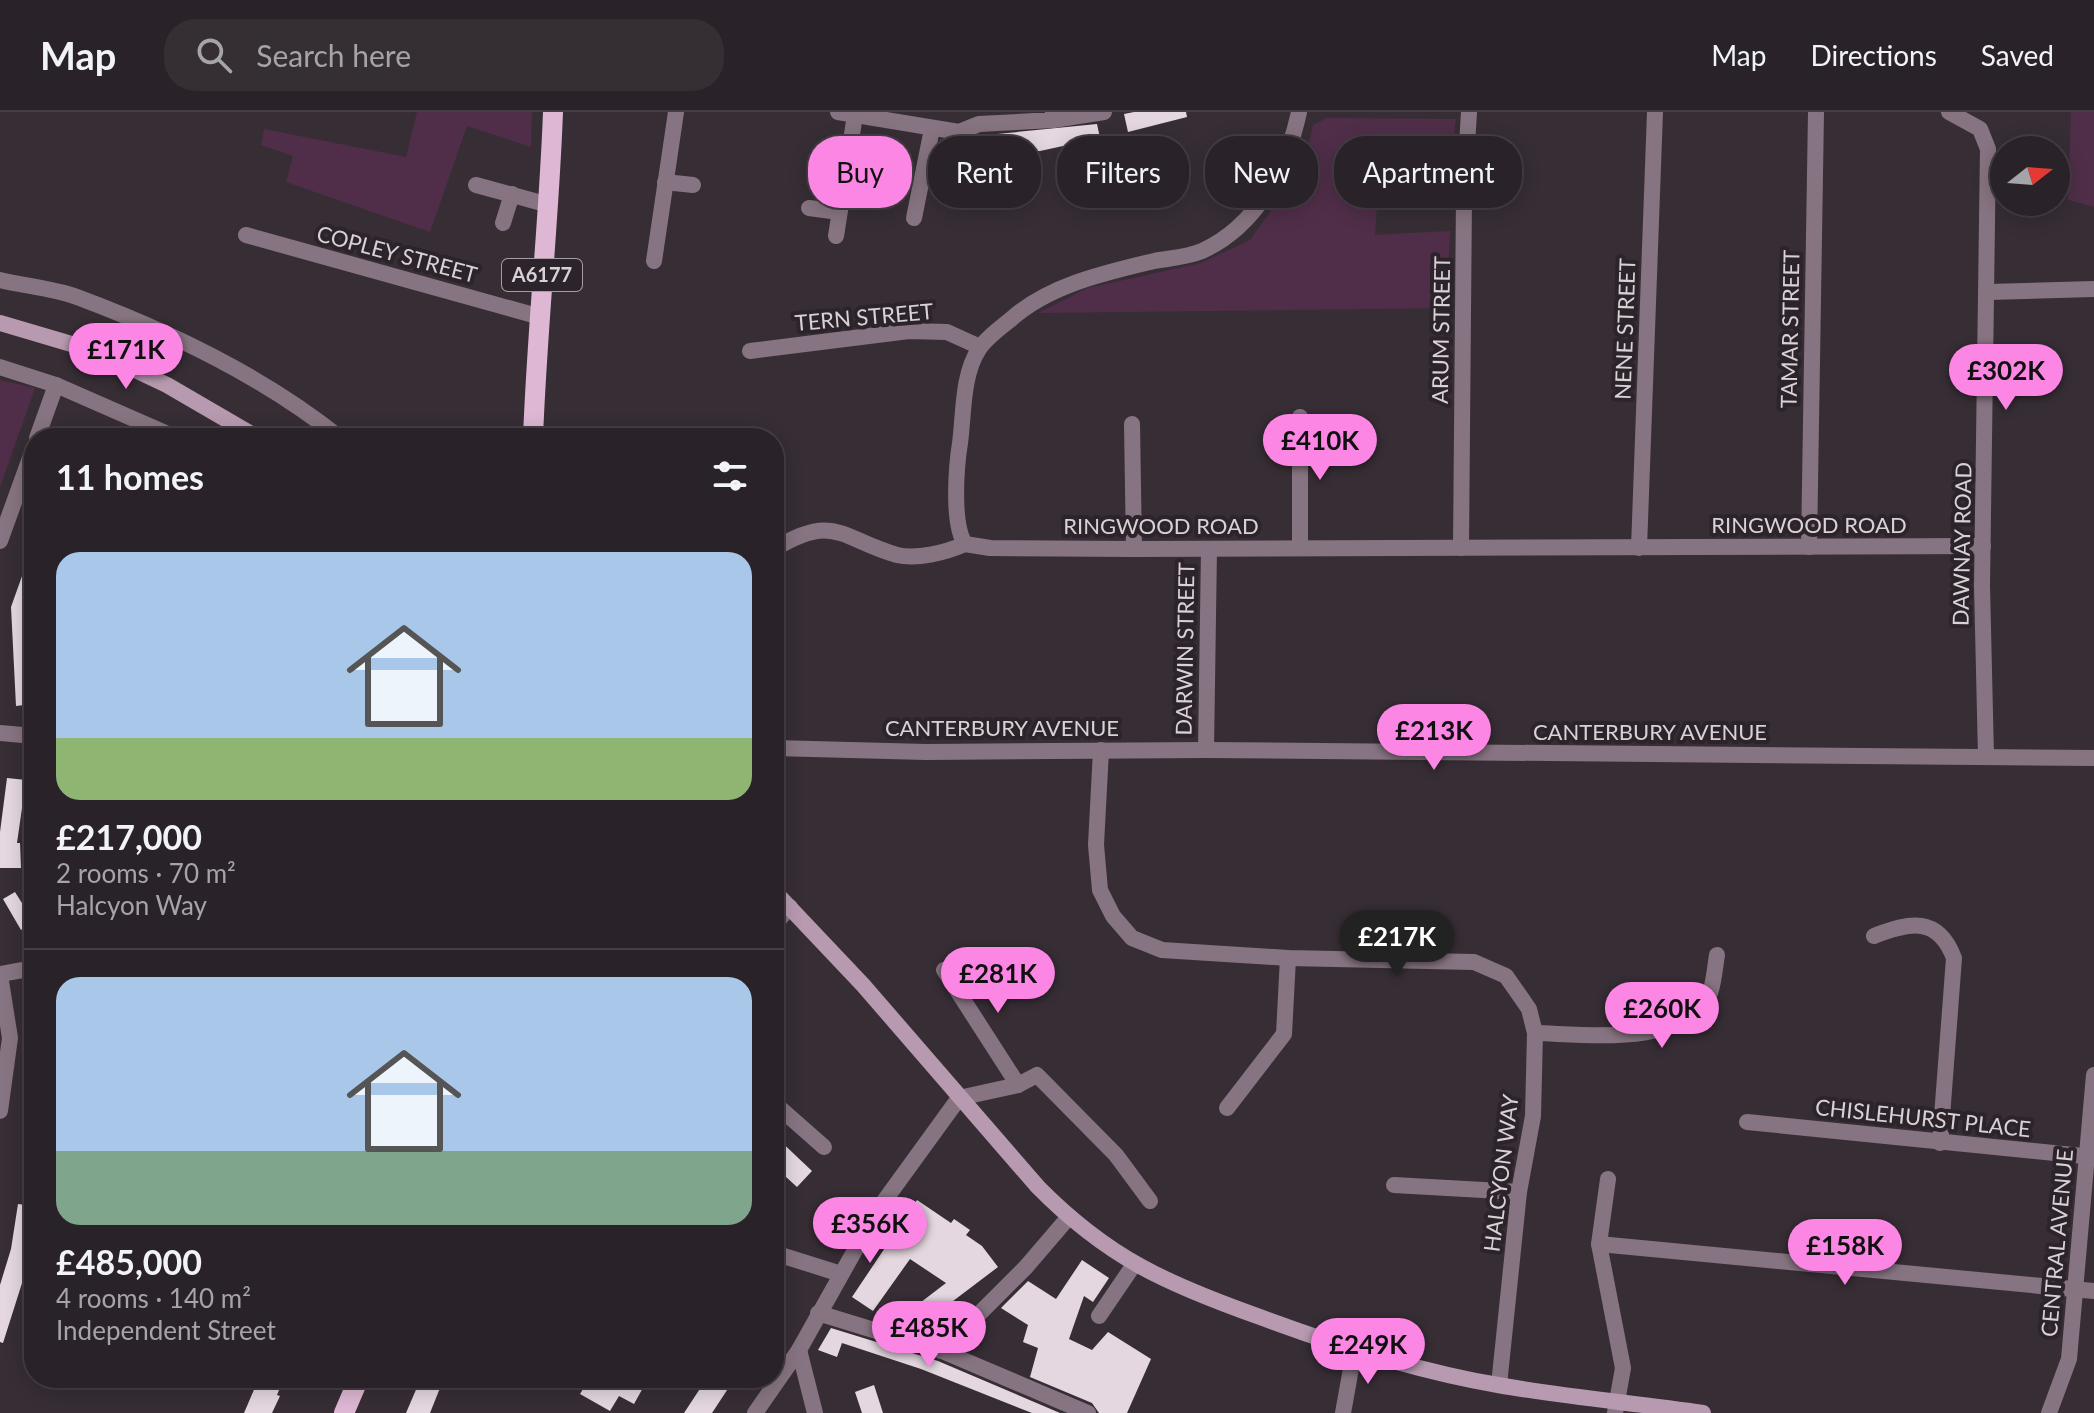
<!DOCTYPE html>
<meta charset="utf-8">
<style>
:root{--surface:#292228;--page:#352f34;--text:#f1f3f6;--muted:#a5a4a8;--line:#453f45;--accent:#fc86e4}
body{margin:0;font-family:Lato,sans-serif;background:var(--page);color:var(--text);height:100vh;display:flex;flex-direction:column;font-size:30px;white-space:nowrap}
*{box-sizing:border-box;margin:0}
p{font-size:26px;color:var(--muted)}
.icon{flex:none;width:44px;height:44px;fill:none;stroke:currentColor;stroke-width:2;stroke-linecap:round;stroke-linejoin:round}
.map{position:relative;flex:1;overflow:hidden}
.sheet{position:absolute;left:24px;top:316px;width:760px;height:960px;display:flex;flex-direction:column;background:var(--surface);border-radius:32px;box-shadow:0 4px 20px #0003,0 0 0 2px var(--line)}
.sheet>*{flex:none}
.guide{position:absolute;left:808px;top:24px;width:760px;height:72px;display:flex;gap:16px}
.needle{width:52px;rotate:73deg}
.tools{position:absolute;left:1990px;top:24px;display:grid;gap:16px}
.tools a{display:grid;place-items:center;width:80px;height:80px;border-radius:50%;background:var(--surface);box-shadow:0 4px 20px #0003,0 0 0 2px var(--line);font-size:40px}
.price{position:absolute;translate:-50% -68px;padding:0 18px;border-radius:28px;background:var(--accent);color:#111;font-size:26px;line-height:52px;filter:drop-shadow(0 2px 4px #0008)}
.price::after{content:'';position:absolute;left:50%;top:48px;width:24px;height:18px;margin-left:-12px;background:inherit;clip-path:polygon(0 0,100% 0,50% 100%)}
.price.on{background:#222;color:#fff}
ul{padding:0;list-style:none}
li{display:grid;align-content:center;gap:16px;height:424px;padding:0 32px}
li+li{border-top:2px solid var(--line)}
li span{display:grid;place-items:center;height:248px;border-radius:24px;color:#555}
li>.icon{margin-inline-start:auto}
span .icon{width:144px;height:144px;fill:#fffc;stroke-width:1}
li b{font-size:34px}
h2{display:flex;justify-content:space-between;align-items:center;height:96px;padding:0 32px;font-size:34px}
.chip{padding:0 28px;border-radius:32px;background:var(--surface);box-shadow:0 4px 20px #0003,0 0 0 2px var(--line);font-size:28px;line-height:72px}
.chip.on{background:var(--accent);color:#111}
header{display:flex;align-items:center;gap:48px;box-sizing:border-box;height:112px;padding:0 40px;background:var(--surface);border-bottom:2px solid var(--line)}
header strong{font-size:38px}
nav{display:flex;gap:44px;margin-inline-start:auto;font-size:28px}
.search{width:560px;height:72px;background:var(--page);display:flex;align-items:center;gap:20px;box-sizing:border-box;padding:0 28px;border-radius:32px;color:var(--muted);font-size:30px}
.map>svg:first-child{display:block}
.green{fill:#502e49}
.building{fill:#e4d7e0}
.lines{fill:none;stroke-linecap:round;stroke-linejoin:round}
.street{stroke:#877482;stroke-width:16}
.secondary{stroke:#b89ab0;stroke-width:16}
.primary{stroke:#ddb7d3;stroke-width:20}
.labels{text-anchor:middle;stroke-width:8;stroke-linejoin:round;paint-order:stroke}
.shield{fill:#2d242b;stroke:#a59da3;stroke-width:2}
.shield-label{font-size:20px;font-weight:bold;fill:#d8d1d6}
.street-label{font-size:22px;fill:#d8d1d6;stroke:#2d242b}
</style>
<header>
<strong>Map</strong>
<div class="search"><svg class="icon" aria-label="search" viewBox="0 0 24 24"><circle cx="10" cy="10" r="6"/><path d="M15 15l6 6"/></svg>Search here</div>
<nav><a>Map</a><a>Directions</a><a>Saved</a></nav>
</header>
<div class="map">
<svg width="2094" height="1301" viewBox="0 0 2094 1301">
<rect width="100%" height="100%" fill="#372e35"/>
<g class="green">
<path d="M417,0H532L531,35L467,14L430,120L286,70L293,44L261,33L264,17L406,45Z"/>
<path d="M2071,0H2094V95L2068,88Z"/>
<path d="M1327,6L1456,7L1453,33L1381,35L1375,123L1450,119L1446,196L1038,201L1088,176L1201,151L1250,128L1304,52L1313,13Z"/>
<path d="M0,268L35,276L0,375Z"/>
</g>
<g class="building">
<path d="M1134,0H1186L1187,5L1128,20L1124,2Z"/>
<path d="M1097,12L1100,26L1040,39L988,42L987,23Z"/>
<path d="M941,29L975,33L978,50L938,44Z"/>
<path d="M32,436L34,560H30L33,592L16,594L11,495Z"/>
<path d="M7,666L26,668L17,731H20L21,756H0V720Z"/>
<path d="M15,780L34,810L21,818L3,787Z"/>
<path d="M774,1023L812,1059L797,1075L774,1054Z"/>
<path d="M917,1088L951,1111L954,1107L970,1118L966,1123L982,1134L998,1155L928,1208L931,1212L920,1221L893,1213L882,1205L908,1193L912,1197L946,1171L910,1147L873,1199L852,1185Z"/>
<path d="M18,1092L33,1094L25,1145L30,1146L3,1231L0,1230V1173L11,1137Z"/>
<path d="M1082,1148L1109,1166L1093,1190L1084,1184L1069,1227L1092,1238L1108,1220L1151,1247L1127,1301H1099L1092,1291L1030,1265L1038,1236L1023,1230L1028,1213L1001,1196L1028,1169L1056,1187Z"/>
<path d="M831,1216L938,1249L1060,1301H1032L921,1257L842,1231L837,1245L818,1238Z"/>
<path d="M259,1266H284L277,1283L280,1284L272,1301H244Z"/>
<path d="M421,1266H444L430,1301H406Z"/>
<path d="M602,1266H629L644,1274L634,1292L619,1284L610,1299L580,1282L589,1267L598,1272Z"/>
<path d="M707,1266H735L712,1301H684Z"/>
<path d="M874,1273L883,1301H862L855,1280Z"/>
</g>
<g class="lines">
<g class="street">
<path d="M838,0L959,20L979,12L1053,8V0"/>
<path d="M1299,0C1287,56 1257,114 1202,139C1188,145 1170,146 1154,149C1104,161 1049,173 1010,208C1000,216 986,226 979,237C962,263 964,301 960,331C956,356 952,412 965,432L990,436L1134,437L1983,434"/>
<path d="M1949,0L1980,17L1988,37L1982,474L1986,644"/>
<path d="M1053,8L1104,0"/>
<path d="M665,70L693,73"/>
<path d="M476,73L549,93"/>
<path d="M809,96L839,100"/>
<path d="M914,106L932,17"/>
<path d="M503,111L512,82"/>
<path d="M246,123L537,204"/>
<path d="M836,124L855,3"/>
<path d="M654,149L676,0"/>
<path d="M0,168C25,174 53,176 77,185C171,220 263,264 340,326"/>
<path d="M1988,180L2094,177"/>
<path d="M750,239L909,219L947,220L980,235"/>
<path d="M0,255L56,273L177,326"/>
<path d="M1300,305V435"/>
<path d="M1132,312L1134,437"/>
<path d="M37,326L56,273"/>
<path d="M0,429L34,335"/>
<path d="M1809,435L1816,0"/>
<path d="M1461,436L1464,83L1469,0"/>
<path d="M1639,436L1655,0"/>
<path d="M774,437C835,400 841,427 897,443C917,448 947,440 965,432"/>
<path d="M0,621L34,624"/>
<path d="M774,636L926,640L1206,638L2094,646"/>
<path d="M1101,638L1096,733L1100,778L1113,804L1132,826L1162,838L1288,846L1474,850L1506,864L1529,897L1535,921L1533,1004L1519,1080L1499,1273"/>
<path d="M1206,638L1209,437"/>
<path d="M774,813L790,795"/>
<path d="M1874,824C1910,810 1938,804 1954,846L1940,1031"/>
<path d="M944,858L1018,973"/>
<path d="M0,862L34,856"/>
<path d="M0,863L10,926L0,999"/>
<path d="M1535,921C1583,922 1686,936 1710,881C1714,870 1715,855 1717,843"/>
<path d="M774,991L824,1035"/>
<path d="M1227,996L1284,922L1288,846"/>
<path d="M1747,1010L2094,1045"/>
<path d="M1608,1067L1599,1132L1623,1256L1615,1301"/>
<path d="M1394,1073L1519,1080"/>
<path d="M1599,1132L2094,1179"/>
<path d="M774,1141L841,1162"/>
<path d="M818,1201L942,1239L1088,1301"/>
<path d="M1099,1204L1133,1154"/>
<path d="M799,1238L815,1301"/>
<path d="M942,1239L1026,1155L1068,1106"/>
<path d="M755,1301L799,1238L877,1099L959,986L1018,973L1037,963L1116,1043L1150,1089"/>
<path d="M1343,1301L1354,1240"/>
<path d="M2049,1301L2069,1247L2094,963"/>
</g>
<g class="secondary">
<path d="M0,211L95,239L167,273L258,326"/>
<path d="M774,779L863,873L1038,1075C1108,1146 1167,1172 1260,1205C1338,1234 1416,1259 1498,1273C1566,1285 1635,1291 1703,1301"/>
</g>
<g class="primary">
<path d="M533,326C537,217 549,109 553,0"/>
<path d="M344,1301L359,1266"/>
</g>
</g>
<g class="labels">
<rect class="shield" x="502" y="147" width="80" height="32" rx="6"/>
<g class="shield-label">
<text x="542" y="170">A6177</text>
</g>
<g class="street-label">
<text transform="translate(397 142) rotate(15)" y="8">COPLEY STREET</text>
<text transform="translate(864 205) rotate(-5)" y="8">TERN STREET</text>
<text transform="translate(1625 217) rotate(-88)" y="8">NENE STREET</text>
<text transform="translate(1790 217) rotate(-89)" y="8">TAMAR STREET</text>
<text transform="translate(1441 218) rotate(-89)" y="8">ARUM STREET</text>
<text x="1809" y="421">RINGWOOD ROAD</text>
<text x="1161" y="422">RINGWOOD ROAD</text>
<text transform="translate(1962 432) rotate(-89)" y="8">DAWNAY ROAD</text>
<text transform="translate(1185 537) rotate(-89)" y="8">DARWIN STREET</text>
<text x="1002" y="624">CANTERBURY AVENUE</text>
<text x="1650" y="628">CANTERBURY AVENUE</text>
<text transform="translate(1923 1006) rotate(6)" y="8">CHISLEHURST PLACE</text>
<text transform="translate(1501 1061) rotate(-83)" y="8">HALCYON WAY</text>
<text transform="translate(2057 1131) rotate(-85)" y="8">CENTRAL AVENUE</text>
</g>
</g>
</svg>
<div class="tools">
<a><svg class="needle" viewBox="-14 -14 28 28"><path d="M0-13l5 13h-10z" fill="#e53935"/><path d="M0 13l5-13h-10z" fill="#a5a4a8"/></svg></a>
</div>
<b class="price" style="left:126px;top:279px">£171K</b>
<b class="price" style="left:2006px;top:300px">£302K</b>
<b class="price" style="left:1320px;top:370px">£410K</b>
<b class="price" style="left:1434px;top:660px">£213K</b>
<b class="price on" style="left:1397px;top:866px">£217K</b>
<b class="price" style="left:998px;top:903px">£281K</b>
<b class="price" style="left:1662px;top:938px">£260K</b>
<b class="price" style="left:870px;top:1153px">£356K</b>
<b class="price" style="left:1845px;top:1175px">£158K</b>
<b class="price" style="left:929px;top:1257px">£485K</b>
<b class="price" style="left:1368px;top:1274px">£249K</b>
<div class="guide">
<a class="chip on">Buy</a>
<a class="chip">Rent</a>
<a class="chip">Filters</a>
<a class="chip">New</a>
<a class="chip">Apartment</a>
</div>
<section class="sheet">
<h2>11 homes<svg class="icon" aria-label="filters" viewBox="0 0 24 24"><path d="M4 7h16M4 17h16"/><circle cx="9" cy="7" r="2"/><circle cx="15" cy="17" r="2"/></svg></h2>
<ul>
<li><span style="background:linear-gradient(#a9c7e8 75%,#8fb573 0)"><svg class="icon" aria-label="home" viewBox="0 0 24 24"><path d="M3 11l9-7 9 7M6 9v11h12V9"/></svg></span><div><b>£217,000</b><p>2 rooms · 70 m²</p><p>Halcyon Way</p></div></li>
<li><span style="background:linear-gradient(#a9c7e8 70%,#7fa58c 0)"><svg class="icon" aria-label="home" viewBox="0 0 24 24"><path d="M3 11l9-7 9 7M6 9v11h12V9"/></svg></span><div><b>£485,000</b><p>4 rooms · 140 m²</p><p>Independent Street</p></div></li>
</ul>
</section>
</div>
